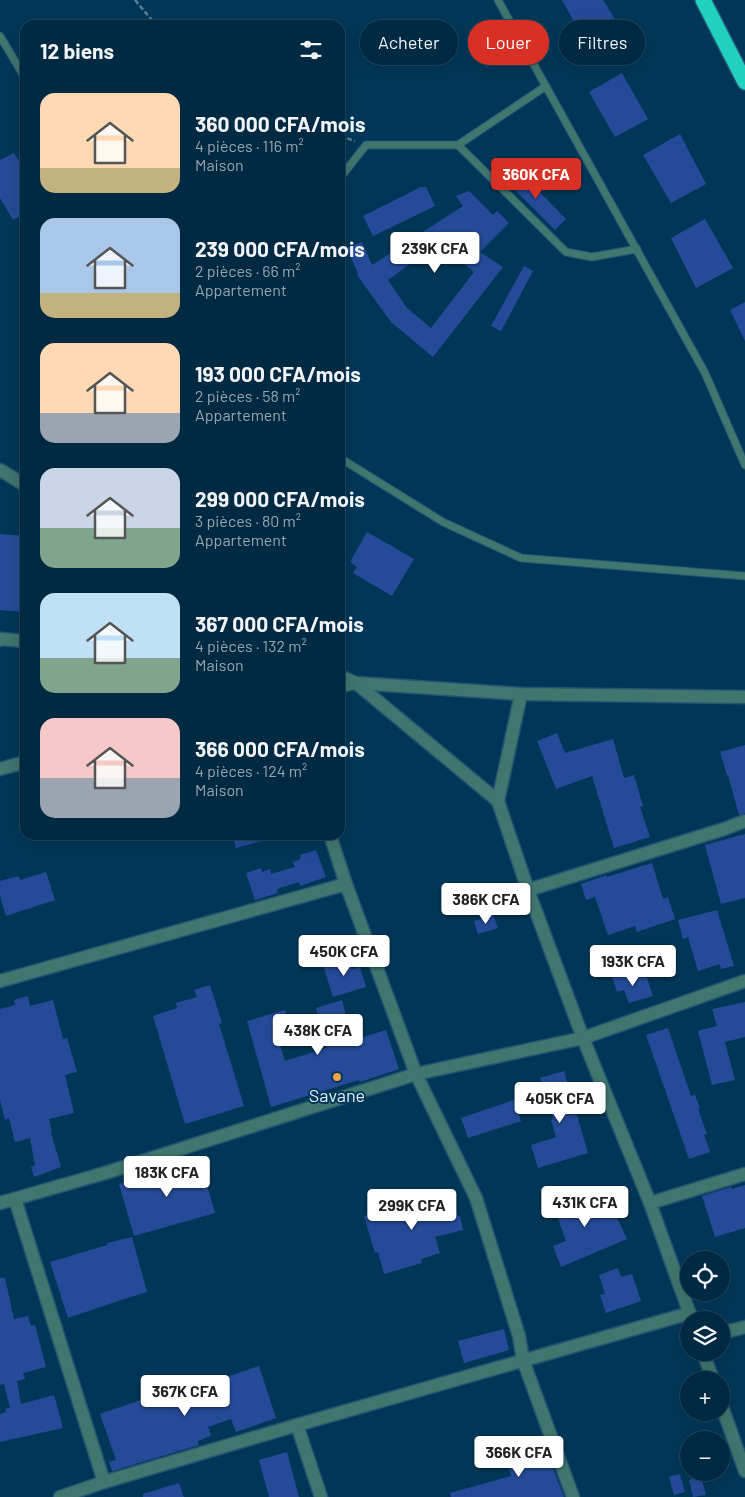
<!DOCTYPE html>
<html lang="fr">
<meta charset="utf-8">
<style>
:root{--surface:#002942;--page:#0e354d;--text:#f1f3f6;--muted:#95a6b2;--line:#22455b;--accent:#d93025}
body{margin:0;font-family:Barlow,sans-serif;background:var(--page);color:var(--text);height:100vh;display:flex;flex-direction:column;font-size:19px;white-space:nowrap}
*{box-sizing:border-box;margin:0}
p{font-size:16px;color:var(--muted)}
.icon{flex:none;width:28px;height:28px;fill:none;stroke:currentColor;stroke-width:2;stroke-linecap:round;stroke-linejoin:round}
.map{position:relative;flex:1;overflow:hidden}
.details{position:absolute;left:20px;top:20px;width:325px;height:820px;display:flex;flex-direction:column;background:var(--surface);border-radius:15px;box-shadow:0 5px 20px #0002,0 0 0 1px var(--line)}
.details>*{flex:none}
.guide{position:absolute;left:360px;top:20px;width:310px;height:45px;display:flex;gap:10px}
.fabs{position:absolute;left:680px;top:1251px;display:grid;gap:10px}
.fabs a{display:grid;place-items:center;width:50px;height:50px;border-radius:50%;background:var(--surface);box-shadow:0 5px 20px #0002,0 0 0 1px var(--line);font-size:25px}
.price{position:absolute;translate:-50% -42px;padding:0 11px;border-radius:5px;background:#fff;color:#222;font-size:16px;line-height:32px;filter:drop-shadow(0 1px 2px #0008)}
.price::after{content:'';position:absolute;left:50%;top:30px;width:15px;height:11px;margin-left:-8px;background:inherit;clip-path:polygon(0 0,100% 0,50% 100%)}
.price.on{background:var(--accent);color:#fff}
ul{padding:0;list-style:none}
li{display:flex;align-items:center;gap:15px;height:125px;padding:0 20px}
li span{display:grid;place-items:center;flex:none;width:140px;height:100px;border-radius:15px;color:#555}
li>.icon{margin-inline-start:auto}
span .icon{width:60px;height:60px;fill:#fffc;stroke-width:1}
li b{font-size:21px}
h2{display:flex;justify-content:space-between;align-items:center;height:60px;padding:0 20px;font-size:21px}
.tag{padding:0 18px;border-radius:22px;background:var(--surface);box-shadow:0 5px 20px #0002,0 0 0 1px var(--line);font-size:18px;line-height:45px}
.tag.on{background:var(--accent);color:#fff}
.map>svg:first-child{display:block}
.building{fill:#254b98;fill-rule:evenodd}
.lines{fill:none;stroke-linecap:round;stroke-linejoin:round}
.lane-casing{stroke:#245472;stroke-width:9}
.street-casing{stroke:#245472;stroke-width:15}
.highway-casing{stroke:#245472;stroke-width:18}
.path{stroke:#587f97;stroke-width:2.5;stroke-dasharray:5 2.5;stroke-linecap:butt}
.lane{stroke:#3f766e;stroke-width:7}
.street{stroke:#3f766e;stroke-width:12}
.highway{stroke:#21d1bd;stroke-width:15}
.poi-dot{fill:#f8a14a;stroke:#003758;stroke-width:2}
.labels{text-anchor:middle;stroke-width:4;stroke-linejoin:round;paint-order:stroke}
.poi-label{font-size:18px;fill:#e2eff9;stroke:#003758}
</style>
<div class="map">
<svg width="745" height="1497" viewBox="0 0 745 1497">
<rect width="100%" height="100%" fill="#003758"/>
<g class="building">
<path d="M562,0H603L622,30L589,49Z"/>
<path d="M622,73L648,119L615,137L589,92Z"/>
<path d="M680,134L706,184L671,203L643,155Z"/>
<path d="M14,153L25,170V213L13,220L0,198V160Z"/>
<path d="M518,170L566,219L555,230L506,181Z"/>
<path d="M421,187H426L435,206L373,236L363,216Z"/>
<path d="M469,191L493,215L497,211L509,223L480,252L503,267L433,357L391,322L357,275L358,274L347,248L362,242L372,265L463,206L456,196ZM443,240L457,258L474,272L431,328L407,308L388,280Z"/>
<path d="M705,219L733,268L696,288L671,238Z"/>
<path d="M524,266L533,271L501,331L491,326Z"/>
<path d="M745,302V341L730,310Z"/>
<path d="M367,532L414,559L392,596L353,573L357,567L350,562Z"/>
<path d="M0,534L25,536V612L0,610Z"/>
<path d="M557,733L565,753L613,739L624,778L634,775L643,806L640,807L650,837L614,848L592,776L556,789L537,741Z"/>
<path d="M745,745V813L739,815L728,775H727L720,752Z"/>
<path d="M745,834V898L721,904L705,845Z"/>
<path d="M232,835H269V839L236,848Z"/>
<path d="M316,850L326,877L300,886L299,882L277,889L278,893L255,900L246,873L261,868L262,872L270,869L271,874L295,867L293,862L301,859L300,855Z"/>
<path d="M652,863L663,899L668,897L675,919L637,932L635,926L608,935L595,897L586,900L581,884L607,875V877Z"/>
<path d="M46,872L55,900L6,916L0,896V881L18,876L20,880Z"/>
<path d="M717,910L734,966L721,969L720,964L698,971L688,937L683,939L678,920Z"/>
<path d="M493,915L498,928L478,934L474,921Z"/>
<path d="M348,957L352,969L360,967L366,987L333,997L323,965Z"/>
<path d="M626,971L629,980L646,975L653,996L629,1003L624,990L617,992L612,976Z"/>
<path d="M210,985L222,1023L219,1024L244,1106L185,1124L153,1016L177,1008L176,1003L197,997L194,990Z"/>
<path d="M28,996L30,1006L53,1000L63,1039L67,1038L77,1072L65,1075L74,1113L49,1119L52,1133H51L61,1167L34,1177L31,1167L35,1165L30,1138L15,1142L9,1118L5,1120L0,1100V1009L15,1005L14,1000Z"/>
<path d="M342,1000L346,1015L344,1016L351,1041L386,1030L399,1069L360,1082L359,1080L271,1107L247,1021L285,1010L292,1035L278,1038L285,1061L327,1048L316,1008Z"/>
<path d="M745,1002V1037L725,1042L735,1080L712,1085L698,1031L717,1026L712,1009Z"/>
<path d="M668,1028L691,1096L695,1095L700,1108L698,1109L707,1134L704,1135L710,1152L689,1159L646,1035Z"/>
<path d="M564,1071L588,1153L538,1168L531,1145L556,1137L551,1120L553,1119L540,1078Z"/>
<path d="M514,1100L521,1121L468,1138L461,1118Z"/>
<path d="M200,1161L215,1213L134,1236L119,1184Z"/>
<path d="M745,1185V1228L715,1237L702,1196L731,1187L732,1189Z"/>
<path d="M569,1191L575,1209H577L607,1196L627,1239L561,1267L553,1246L566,1241L556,1213L553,1214L548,1197Z"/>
<path d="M451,1193L458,1216H460L463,1230L435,1237L440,1253L421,1259L422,1263L384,1274L378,1252L375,1253L364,1216Z"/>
<path d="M132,1237L147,1292L121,1300L68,1318L50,1262L107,1245V1243Z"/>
<path d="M618,1268L621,1277L632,1274L641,1301L606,1313L600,1295L605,1294L599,1275Z"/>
<path d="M0,1278H5L14,1319L28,1316L31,1326L35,1325L46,1367L23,1373L25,1379L17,1381L21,1404L54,1395L63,1428L0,1442V1414L6,1412L5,1409L10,1408L4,1384L0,1385Z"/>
<path d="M504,1329L509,1350L464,1363L458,1341Z"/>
<path d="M259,1366L276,1418L236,1432L231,1419L208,1427L211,1436L198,1441L199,1445L112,1471L109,1462L116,1460L100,1414L164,1392L165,1395L193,1385L194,1388Z"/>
<path d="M528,1438L536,1468L552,1464L558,1483H559L564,1497H451L450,1493L511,1476L504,1444Z"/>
<path d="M287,1452L299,1497H269L259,1460Z"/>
<path d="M680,1474L685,1492L674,1495L669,1477Z"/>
<path d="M701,1476L706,1495L693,1497L689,1480Z"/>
<path d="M179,1483L184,1497H143V1494Z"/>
</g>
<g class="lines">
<defs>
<g id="lane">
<path d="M498,0L705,373L745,465"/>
<path d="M0,36L25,78"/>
<path d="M458,145L566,252L592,257L637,249"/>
<path d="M340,178L366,145H458L546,86"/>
<path d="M340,458L443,522L521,558L745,576"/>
</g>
<g id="street">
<path d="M0,470L25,485"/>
<path d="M0,640L1,639L25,641"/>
<path d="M340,676L356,683L521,694L745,697"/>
<path d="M340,686L356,683L498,801"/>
<path d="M521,694L498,801L528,890L583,1038L650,1203L692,1320"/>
<path d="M0,769L25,762"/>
<path d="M330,835L346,884L416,1074L476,1198L519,1336L523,1360L573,1497"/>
<path d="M528,890L724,829L745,821"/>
<path d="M0,981L346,884"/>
<path d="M15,1199L104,1482"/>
<path d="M0,1203L105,1173L416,1074L583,1038L745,981"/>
<path d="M650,1203L745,1174"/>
<path d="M721,1333L745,1327"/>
<path d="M703,1352L713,1380"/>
<path d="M721,1404L745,1471"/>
<path d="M297,1425L321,1497"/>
<path d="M60,1497L104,1482L297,1425L690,1313"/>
</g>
<path id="highway" d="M703,0L745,82"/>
</defs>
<use href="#lane" class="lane-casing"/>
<use href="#street" class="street-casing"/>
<use href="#highway" class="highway-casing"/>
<g class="path">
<path d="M135,0L156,25"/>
<path d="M340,136L355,141"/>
</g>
<use href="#lane" class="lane"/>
<use href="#street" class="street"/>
<use href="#highway" class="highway"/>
</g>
<circle class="poi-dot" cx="337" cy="1077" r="5"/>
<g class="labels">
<g class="poi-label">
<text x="337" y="1102">Savane</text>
</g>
</g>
</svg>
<div class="fabs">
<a><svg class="icon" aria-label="locate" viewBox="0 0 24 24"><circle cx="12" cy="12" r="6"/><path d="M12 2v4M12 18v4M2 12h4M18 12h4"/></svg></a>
<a><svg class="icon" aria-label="layers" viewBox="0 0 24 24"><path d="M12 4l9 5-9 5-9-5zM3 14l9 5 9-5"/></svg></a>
<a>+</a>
<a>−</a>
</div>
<b class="price on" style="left:536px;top:200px">360K CFA</b>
<b class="price" style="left:435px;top:274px">239K CFA</b>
<b class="price" style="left:486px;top:925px">386K CFA</b>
<b class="price" style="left:344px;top:977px">450K CFA</b>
<b class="price" style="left:633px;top:987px">193K CFA</b>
<b class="price" style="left:318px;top:1056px">438K CFA</b>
<b class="price" style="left:560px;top:1124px">405K CFA</b>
<b class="price" style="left:167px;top:1198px">183K CFA</b>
<b class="price" style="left:585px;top:1228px">431K CFA</b>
<b class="price" style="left:412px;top:1231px">299K CFA</b>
<b class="price" style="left:185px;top:1417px">367K CFA</b>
<b class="price" style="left:519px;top:1478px">366K CFA</b>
<div class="guide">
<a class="tag">Acheter</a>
<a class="tag on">Louer</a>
<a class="tag">Filtres</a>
</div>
<section class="details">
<h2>12 biens<svg class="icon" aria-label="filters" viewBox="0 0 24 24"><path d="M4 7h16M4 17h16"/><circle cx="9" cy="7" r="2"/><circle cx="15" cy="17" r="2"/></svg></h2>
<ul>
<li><span style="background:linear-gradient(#ffd9b3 75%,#c2b280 0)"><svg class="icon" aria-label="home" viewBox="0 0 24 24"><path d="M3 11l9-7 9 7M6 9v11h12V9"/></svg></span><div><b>360 000 CFA/mois</b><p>4 pièces · 116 m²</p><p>Maison</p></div></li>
<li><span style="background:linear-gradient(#a9c7e8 75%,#c2b280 0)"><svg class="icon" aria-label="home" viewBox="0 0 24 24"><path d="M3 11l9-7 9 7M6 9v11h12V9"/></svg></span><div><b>239 000 CFA/mois</b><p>2 pièces · 66 m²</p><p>Appartement</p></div></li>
<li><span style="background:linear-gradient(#ffd9b3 70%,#9aa5b1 0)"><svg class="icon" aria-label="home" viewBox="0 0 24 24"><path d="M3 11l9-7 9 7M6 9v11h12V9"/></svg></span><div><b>193 000 CFA/mois</b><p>2 pièces · 58 m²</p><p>Appartement</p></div></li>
<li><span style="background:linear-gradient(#c9d6e8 60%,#7fa58c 0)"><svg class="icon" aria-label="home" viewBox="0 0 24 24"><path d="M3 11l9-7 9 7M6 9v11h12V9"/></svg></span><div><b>299 000 CFA/mois</b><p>3 pièces · 80 m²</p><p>Appartement</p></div></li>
<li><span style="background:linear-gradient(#bfe0f5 65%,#7fa58c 0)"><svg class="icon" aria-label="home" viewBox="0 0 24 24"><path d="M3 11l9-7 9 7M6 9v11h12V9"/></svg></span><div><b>367 000 CFA/mois</b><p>4 pièces · 132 m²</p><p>Maison</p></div></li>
<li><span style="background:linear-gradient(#f6c9c9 60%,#9aa5b1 0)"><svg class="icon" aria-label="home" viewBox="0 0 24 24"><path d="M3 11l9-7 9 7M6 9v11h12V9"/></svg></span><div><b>366 000 CFA/mois</b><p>4 pièces · 124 m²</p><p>Maison</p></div></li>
</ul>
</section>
</div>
